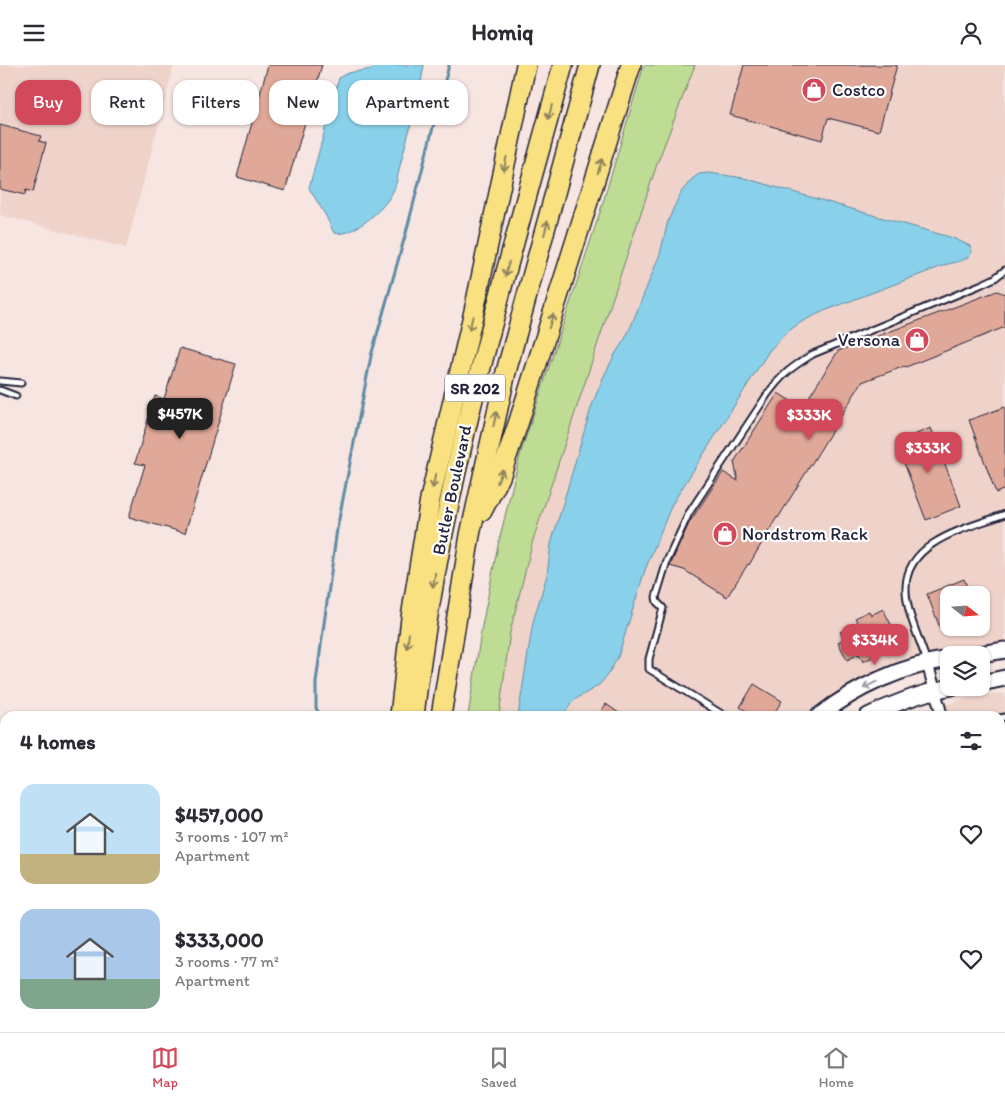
<!DOCTYPE html>
<meta charset="utf-8">
<style>
:root{--surface:#fff;--page:#f2f2f3;--text:#2b2b33;--muted:#7c7c81;--line:#e1e1e2;--accent:#d1495b}
body{margin:0;font-family:Itim,sans-serif;background:var(--page);color:var(--text);height:100vh;display:flex;flex-direction:column;font-size:19px;white-space:nowrap}
*{box-sizing:border-box;margin:0}
p{font-size:16px;color:var(--muted)}
.icon{flex:none;width:28px;height:28px;fill:none;stroke:currentColor;stroke-width:2;stroke-linecap:round;stroke-linejoin:round}
.map{position:relative;flex:1;overflow:hidden}
.details{position:absolute;left:0px;top:646px;width:1005px;height:321px;display:flex;flex-direction:column;background:var(--surface);border-radius:15px 15px 0 0;box-shadow:0 1px 4px #0004}
.details>*{flex:none}
.banner{position:absolute;left:15px;top:15px;width:500px;height:45px;display:flex;gap:10px}
.needle{width:32px;rotate:107deg}
.fabs{position:absolute;left:940px;top:521px;display:grid;gap:10px}
.fabs a{display:grid;place-items:center;width:50px;height:50px;border-radius:10px;background:var(--surface);box-shadow:0 1px 4px #0004;font-size:25px}
.price{position:absolute;translate:-50% -42px;padding:0 11px;border-radius:10px;background:var(--accent);color:#fff;font-size:16px;line-height:32px;filter:drop-shadow(0 1px 2px #0008)}
.price::after{content:'';position:absolute;left:50%;top:30px;width:15px;height:11px;margin-left:-8px;background:inherit;clip-path:polygon(0 0,100% 0,50% 100%)}
.price.selected{background:#222;color:#fff}
ul{padding:0;list-style:none}
li{display:flex;align-items:center;gap:15px;height:125px;padding:0 20px}
li span{display:grid;place-items:center;flex:none;width:140px;height:100px;border-radius:15px;color:#555}
li>.icon{margin-inline-start:auto}
span .icon{width:60px;height:60px;fill:#fffc;stroke-width:1}
li b{font-size:21px}
h2{display:flex;justify-content:space-between;align-items:center;height:60px;padding:0 20px;font-size:21px}
.pill{padding:0 18px;border-radius:15px;background:var(--surface);box-shadow:0 1px 4px #0004;font-size:18px;line-height:45px}
.pill.selected{background:var(--accent);color:#fff}
header{display:flex;justify-content:space-between;align-items:center;height:65px;padding:0 20px;background:var(--surface);font-size:22px;font-weight:800}
.tabs{display:flex;justify-content:space-around;align-items:center;height:70px;border-top:1px solid var(--line);background:var(--surface);font-size:14px;color:var(--muted)}
.tabs a{display:grid;justify-items:center;gap:2px}
.tabs .selected{color:var(--accent)}
.map>svg:first-child{display:block}
.built{fill:#efd3cb;fill-rule:evenodd}
.green{fill:#bedc94;stroke:#707f68}
.water{fill:#89d1ea;stroke:#608ba4}
.lines{fill:none;stroke-linecap:round;stroke-linejoin:round}
.stream{stroke:#608ba4;stroke-width:3}
.building{fill:#e0a899;stroke:#22223b}
.lane-casing{stroke:#22223b;stroke-width:9}
.street-casing{stroke:#22223b;stroke-width:14}
.secondary-casing{stroke:#22223b;stroke-width:19}
.highway-casing{stroke:#22223b;stroke-width:22}
.lane{stroke:#fff;stroke-width:5}
.street{stroke:#fff;stroke-width:10}
.secondary{stroke:#fff;stroke-width:15}
.highway{stroke:#f9e181;stroke-width:19}
.oneway{stroke:#8e825e}
.oneway2{stroke:#9c9ca7}
.labels{text-anchor:middle;stroke-width:4.5;stroke-linejoin:round;paint-order:stroke}
.shield{fill:#fff;stroke:#646476;stroke-width:1}
.shield-label{font-size:16px;font-weight:bold;fill:#22223b}
.poi-label{font-size:18px;fill:#22223b;stroke:#fff;text-anchor:start}
.street-label{font-size:18px;fill:#22223b;stroke:#fff}
</style>
<header><svg class="icon" aria-label="menu" viewBox="0 0 24 24"><path d="M4 6h16M4 12h16M4 18h16"/></svg>Homiq<svg class="icon" aria-label="person" viewBox="0 0 24 24"><circle cx="12" cy="8" r="4"/><path d="M4 21q1-7 8-7t8 7"/></svg></header>
<div class="map">
<svg width="1005" height="967" viewBox="0 0 1005 967">
<rect width="100%" height="100%" fill="#f6e5e0"/>
<filter id="ink" filterUnits="userSpaceOnUse"><feTurbulence type="fractalNoise" baseFrequency=".02" numOctaves="2"/><feDisplacementMap in="SourceGraphic" scale="10" xChannelSelector="R" yChannelSelector="G"/><feConvolveMatrix kernelMatrix="1 2 1 2 8 2 1 2 1" color-interpolation-filters="sRGB"/></filter>
<g filter="url(#ink)">
<g class="built">
<path d="M0,0H174L126,183L0,150Z"/>
<path d="M695,0H1005V576L957,583L904,595L841,627L805,651H499L510,567L533,475L657,99ZM949,530H981V562H949Z"/>
<path d="M1005,628V967H471V962H1000V651H905L969,633Z"/>
</g>
<g class="green">
<path d="M644,0H695L657,99L533,475L510,567L499,651H468L482,561L498,480L520,390L601,144Z"/>
<rect x="443" y="963" width="28" height="4"/>
</g>
<g class="water">
<path d="M379,0H424C419,33 409,65 401,97C398,107 397,121 391,130C383,145 351,173 334,168L326,151L309,123L339,13C352,3 365,9 379,0Z"/>
<path d="M709,108L744,113L953,173L970,181L972,187C967,196 957,197 948,199L824,246L803,256L787,267L769,286L672,439L645,505L618,592C613,601 608,610 601,618C585,632 573,629 564,651H518L533,557L547,510L551,479L592,340L602,315L615,289L625,274L631,261L660,189L668,156L675,140L682,126L692,114L699,109Z"/>
<path d="M263,963V962L316,963V967H261Z"/>
</g>
<g class="lines">
<g class="stream">
<path d="M320,651L316,643V617L337,464L352,388L371,291L407,164L449,0"/>
<path d="M340,967V962"/>
</g>
</g>
<g class="building">
<path d="M268,0H322L285,126L237,112Z"/>
<path d="M744,0H897L879,66L828,53L822,75L730,50Z"/>
<path d="M0,60L41,71L39,76L46,78L33,127L26,125L25,130L0,124Z"/>
<path d="M997,226L1005,229V262L906,302L905,301L862,317L778,453L777,452L749,500L748,499L727,532L684,505L670,501L689,458L723,407L738,416L734,397L778,328L802,343L838,286Z"/>
<path d="M180,283L236,299L185,468L129,452L145,400L135,398L155,331L164,334Z"/>
<path d="M1005,342V424L996,428L969,355Z"/>
<path d="M931,363L961,441L926,455L896,377Z"/>
<path d="M964,514L970,530H949V565L942,568L927,529Z"/>
<path d="M883,544L900,577L863,597L859,589L847,595L838,577L844,574L840,567L858,558L855,553L869,546L871,550Z"/>
<path d="M754,619L782,636L772,651H754L740,642Z"/>
<path d="M606,639L623,651H598Z"/>
</g>
<g class="lines">
<defs>
<g id="lane">
<path d="M0,316L21,318"/>
<path d="M0,325L16,331"/>
<path d="M927,597C920,575 905,545 906,522C907,475 969,463 1005,449"/>
<path d="M725,651L649,604V594L663,543L657,537L656,532L667,496L689,448L767,330C782,309 792,302 813,289L980,220L995,213L1005,205"/>
<path d="M1000,653L1005,652"/>
<path d="M1000,678L1005,677"/>
<path d="M1000,711L1005,710"/>
<path d="M0,909L5,911"/>
<path d="M0,924L5,926"/>
</g>
<g id="street">
<path d="M927,597L942,651"/>
<path d="M1000,728L1005,734"/>
<path d="M767,967L769,962"/>
<path d="M1003,967L1005,959"/>
</g>
<g id="secondary">
<path d="M974,590L1005,585"/>
<path d="M981,618L1005,613"/>
<path d="M819,651C856,622 902,601 949,594"/>
<path d="M868,651C895,638 922,627 952,622"/>
<path d="M635,967L636,962"/>
</g>
<g id="highway">
<path d="M482,446L500,412L519,356L631,0"/>
<path d="M400,651L411,553L430,434L474,246L526,0"/>
<path d="M414,651C439,429 504,215 563,0"/>
<path d="M441,651L470,470L506,307L590,0"/>
<path d="M390,967V962"/>
<path d="M417,967V962"/>
</g>
</defs>
<use href="#lane" class="lane-casing"/>
<use href="#street" class="street-casing"/>
<use href="#secondary" class="secondary-casing"/>
<use href="#highway" class="highway-casing"/>
<use href="#lane" class="lane"/>
<use href="#street" class="street"/>
<use href="#secondary" class="secondary"/>
<use href="#highway" class="highway"/>
</g>
<defs><path id="oneway-shaft" d="M-6 0H5M1.5-3L5.5 0L1.5 3" fill="none" stroke-width="1.6" stroke-linecap="round" stroke-linejoin="round" transform="scale(1.25)"/></defs>
<g class="oneway">
<use href="#oneway-shaft" transform="translate(550 47) rotate(105)"/>
<use href="#oneway-shaft" transform="translate(505 99) rotate(102)"/>
<use href="#oneway-shaft" transform="translate(600 101) rotate(-73)"/>
<use href="#oneway-shaft" transform="translate(546 163) rotate(-75)"/>
<use href="#oneway-shaft" transform="translate(507 204) rotate(105)"/>
<use href="#oneway-shaft" transform="translate(551 256) rotate(-73)"/>
<use href="#oneway-shaft" transform="translate(471 258) rotate(104)"/>
<use href="#oneway-shaft" transform="translate(495 354) rotate(-77)"/>
<use href="#oneway-shaft" transform="translate(500 411) rotate(-68)"/>
<use href="#oneway-shaft" transform="translate(434 416) rotate(101)"/>
<use href="#oneway-shaft" transform="translate(434 515) rotate(100)"/>
<use href="#oneway-shaft" transform="translate(408 576) rotate(97)"/>
</g>
<use class="oneway2" href="#oneway-shaft" transform="translate(870 620) rotate(154)"/>
</g>
<defs>
<symbol id="shop-disc" viewBox="-11 -11 22 22"><circle r="9.5" fill="#d1495b" stroke="#fff"/><path d="M-5-2.5h2.3a2.7 3.5 0 0 1 5.4 0H5L5.5 6h-11ZM-1.5-2.5h3a1.5 2.3 0 0 0-3 0Z" fill="#fff"/></symbol>
</defs>
<g fill-rule="evenodd">
<use href="#shop-disc" x="800" y="11" width="28" height="28"/>
<use href="#shop-disc" x="903" y="261" width="28" height="28"/>
<use href="#shop-disc" x="711" y="455" width="28" height="28"/>
</g>
<g class="labels">
<rect class="shield" x="445" y="309.5" width="60" height="27" rx="4"/>
<g class="shield-label">
<text x="475" y="329">SR 202</text>
</g>
<g class="poi-label">
<text x="832" y="31">Costco</text>
<text x="900" y="281" text-anchor="end">Versona</text>
<text x="742" y="475">Nordstrom Rack</text>
</g>
<g class="street-label">
<text transform="translate(452 425) rotate(-78)" y="6">Butler Boulevard</text>
</g>
</g>
</svg>
<div class="fabs">
<a><svg class="needle" viewBox="-14 -14 28 28"><path d="M0-13l5 13h-10z" fill="#e53935"/><path d="M0 13l5-13h-10z" fill="#7c7c81"/></svg></a>
<a><svg class="icon" aria-label="layers" viewBox="0 0 24 24"><path d="M12 4l9 5-9 5-9-5zM3 14l9 5 9-5"/></svg></a>
</div>
<b class="price selected" style="left:180px;top:375px">$457K</b>
<b class="price" style="left:809px;top:376px">$333K</b>
<b class="price" style="left:928px;top:409px">$333K</b>
<b class="price" style="left:875px;top:601px">$334K</b>
<div class="banner">
<a class="pill selected">Buy</a>
<a class="pill">Rent</a>
<a class="pill">Filters</a>
<a class="pill">New</a>
<a class="pill">Apartment</a>
</div>
<section class="details">
<h2>4 homes<svg class="icon" aria-label="filters" viewBox="0 0 24 24"><path d="M4 7h16M4 17h16"/><circle cx="9" cy="7" r="2"/><circle cx="15" cy="17" r="2"/></svg></h2>
<ul>
<li><span style="background:linear-gradient(#bfe0f5 70%,#c2b280 0)"><svg class="icon" aria-label="home" viewBox="0 0 24 24"><path d="M3 11l9-7 9 7M6 9v11h12V9"/></svg></span><div><b>$457,000</b><p>3 rooms · 107 m²</p><p>Apartment</p></div><svg class="icon" aria-label="heart" viewBox="0 0 24 24"><path d="M12 20l-8-8c-3-5 5-10 8-4 3-6 11-1 8 4z"/></svg></li>
<li><span style="background:linear-gradient(#a9c7e8 70%,#7fa58c 0)"><svg class="icon" aria-label="home" viewBox="0 0 24 24"><path d="M3 11l9-7 9 7M6 9v11h12V9"/></svg></span><div><b>$333,000</b><p>3 rooms · 77 m²</p><p>Apartment</p></div><svg class="icon" aria-label="heart" viewBox="0 0 24 24"><path d="M12 20l-8-8c-3-5 5-10 8-4 3-6 11-1 8 4z"/></svg></li>
</ul>
</section>
</div>
<nav class="tabs">
<a class="selected"><svg class="icon" aria-label="map" viewBox="0 0 24 24"><path d="M3 6l6-2 6 2 6-2v14l-6 2-6-2-6 2zM9 4v14M15 6v14"/></svg>Map</a>
<a><svg class="icon" aria-label="saved" viewBox="0 0 24 24"><path d="M7 4h10v16l-5-4-5 4z"/></svg>Saved</a>
<a><svg class="icon" aria-label="home" viewBox="0 0 24 24"><path d="M3 11l9-7 9 7M6 9v11h12V9"/></svg>Home</a>
</nav>
